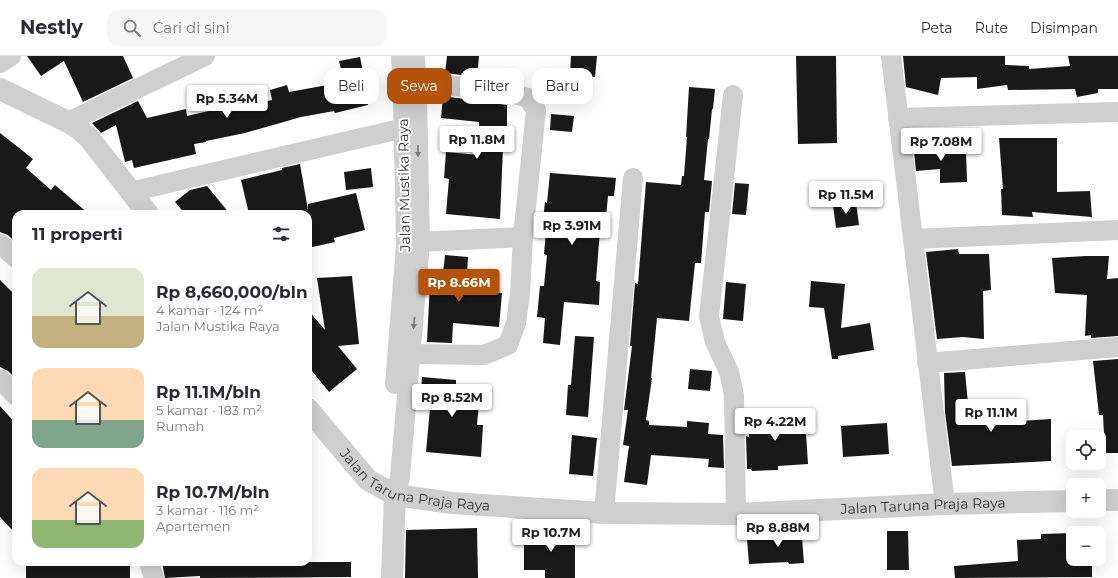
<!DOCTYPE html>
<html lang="id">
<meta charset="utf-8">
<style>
:root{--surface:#fff;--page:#f7f7f7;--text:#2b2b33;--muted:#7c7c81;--line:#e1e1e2;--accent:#b45309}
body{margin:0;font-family:Montserrat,sans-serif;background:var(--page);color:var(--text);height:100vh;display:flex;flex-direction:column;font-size:15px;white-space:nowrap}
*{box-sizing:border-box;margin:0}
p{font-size:13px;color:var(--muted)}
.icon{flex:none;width:22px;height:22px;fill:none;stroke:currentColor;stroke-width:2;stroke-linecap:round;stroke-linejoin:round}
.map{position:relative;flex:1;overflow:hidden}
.panel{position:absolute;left:12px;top:154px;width:300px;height:356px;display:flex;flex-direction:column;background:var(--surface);border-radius:12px;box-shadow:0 4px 16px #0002}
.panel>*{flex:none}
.top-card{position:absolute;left:324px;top:12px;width:380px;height:36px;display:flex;gap:8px}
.tools{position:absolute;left:1066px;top:374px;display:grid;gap:8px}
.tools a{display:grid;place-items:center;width:40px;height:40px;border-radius:8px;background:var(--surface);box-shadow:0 4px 16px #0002;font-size:20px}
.price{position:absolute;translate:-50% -34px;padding:0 9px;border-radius:4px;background:#fff;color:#222;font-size:13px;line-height:26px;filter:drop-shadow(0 1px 2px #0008)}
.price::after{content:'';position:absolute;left:50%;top:24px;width:12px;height:9px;margin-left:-6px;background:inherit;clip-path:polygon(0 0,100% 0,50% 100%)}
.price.selected{background:var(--accent);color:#fff}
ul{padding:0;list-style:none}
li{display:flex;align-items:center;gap:12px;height:100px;padding:0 20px}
li span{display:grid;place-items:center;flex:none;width:112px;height:80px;border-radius:12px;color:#555}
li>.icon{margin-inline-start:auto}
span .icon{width:48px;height:48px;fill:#fffc;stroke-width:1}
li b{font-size:17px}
h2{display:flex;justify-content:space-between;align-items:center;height:48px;padding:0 20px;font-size:17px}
.chip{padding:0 14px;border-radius:12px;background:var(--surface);box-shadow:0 4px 16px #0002;font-size:14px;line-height:36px}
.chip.selected{background:var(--accent);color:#fff}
header{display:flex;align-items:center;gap:24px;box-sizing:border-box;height:56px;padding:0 20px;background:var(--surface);border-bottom:1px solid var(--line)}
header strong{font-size:19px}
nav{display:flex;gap:22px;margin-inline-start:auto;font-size:14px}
.search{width:280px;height:36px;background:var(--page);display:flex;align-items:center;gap:10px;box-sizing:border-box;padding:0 14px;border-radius:12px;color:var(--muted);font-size:15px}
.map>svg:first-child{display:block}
.building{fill:#191919}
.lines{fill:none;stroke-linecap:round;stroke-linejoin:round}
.minor{stroke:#cfcfcf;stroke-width:20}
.tertiary{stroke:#cfcfcf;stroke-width:22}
.oneway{fill:#797979}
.labels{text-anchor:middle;stroke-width:4;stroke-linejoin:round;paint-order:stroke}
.street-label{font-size:14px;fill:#323232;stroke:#fff}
</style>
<header>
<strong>Nestly</strong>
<div class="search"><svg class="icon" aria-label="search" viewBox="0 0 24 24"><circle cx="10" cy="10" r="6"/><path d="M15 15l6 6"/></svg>Cari di sini</div>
<nav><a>Peta</a><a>Rute</a><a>Disimpan</a></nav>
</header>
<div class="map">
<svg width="1118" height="522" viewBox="0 0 1118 522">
<rect width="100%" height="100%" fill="#fff"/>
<g class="building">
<path d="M27,0H123L133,22L83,46L64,5L41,20Z"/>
<path d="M447,0H479L477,21L445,17Z"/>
<path d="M571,0H597L595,21L570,19Z"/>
<path d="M796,0H836L837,87L798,88Z"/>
<path d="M903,0H1005V9L1029,10V13L1070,10L1068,0H1118V33H1098V37L1077,41L1075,33L1008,34L1007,29L977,33V21L941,22L938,39L906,31Z"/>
<path d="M360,1L364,21L361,22L368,49L335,57L334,55L301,61L245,77L206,85V86L194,88L196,98L134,112L132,104L125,106L116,69L101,77L92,67L138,45L147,62L186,53L187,60L226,51L227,54L272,44L270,34L287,29L289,36L344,26L339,5Z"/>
<path d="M689,31L715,33L713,53H712L709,83H708L704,124L712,125L709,156H705L701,207H695L689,265L657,262L651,322H652L646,364L649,365V369L687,371V365L709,367L708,378L723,379L724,412L708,411L709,403L651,399L647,429L624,426L629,390L623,389L628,354H624L632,290H630L635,227L638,228L646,126L681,129L682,120H684L687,81H686Z"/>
<path d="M443,40L507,49V91H503L500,163L446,158L449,123L444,122L446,96L479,99V66L441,62Z"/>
<path d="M551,58L574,60L572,76L550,74Z"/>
<path d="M0,77L33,103L26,112L51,134L55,129L89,158H16V187L8,179L0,176Z"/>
<path d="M999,82H1057V136L1090,135L1092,161L1032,156L1033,161L1002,159L1001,133H1003Z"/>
<path d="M938,84L937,97L966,95L967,126L940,127V113L916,115L913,86Z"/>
<path d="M300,108L308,154V148L356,137L365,174L334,182L335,186L308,192V158H249L241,124L282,114V112Z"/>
<path d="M371,112L373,131L346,134L344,116Z"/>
<path d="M550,117L616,122L614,140H608L606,161H601L596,225L600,226L599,249L564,246L560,289L543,287L545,262L537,261L540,230H544L547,199L544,198L547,164H543L545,146L547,147Z"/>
<path d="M735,127L749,128L746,159L732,158Z"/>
<path d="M207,130L230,158H185L175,146L190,134Z"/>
<path d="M856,146L859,169L836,172L833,149Z"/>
<path d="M958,193L959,198H989L991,234L983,235L984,283L963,281L937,283L926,196Z"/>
<path d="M445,199L468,201L466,234L502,237L499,271L453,267L452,287L427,286L430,226L442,227Z"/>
<path d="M1086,200H1109L1107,223L1118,222V280L1091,282V279L1085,280L1087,239L1055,237L1052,202Z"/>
<path d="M352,220L359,288L338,290L357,313L329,336L308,310V254L325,274L317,222Z"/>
<path d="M0,224L16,240V323L8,315L0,311Z"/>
<path d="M811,225L845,228L841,272L870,267L874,294L838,300V303H832L824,252L809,251Z"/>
<path d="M726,226L746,228L743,265L723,263Z"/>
<path d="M575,280L594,281L588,361L566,359L568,329H571Z"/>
<path d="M1118,303V397H1105L1103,359H1099L1093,305Z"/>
<path d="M690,313L712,315L710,335L688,333Z"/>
<path d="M965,316L970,368L1051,363V405L952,410L945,356L944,317Z"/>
<path d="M422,321L456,324V332L480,335L477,369H483L481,401L426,396L430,352H420Z"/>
<path d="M0,350L16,368V478L0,461Z"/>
<path d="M775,355V364L805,362L808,408L778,410V414L752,415L751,413H747L746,380L749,381L748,357Z"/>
<path d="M887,367L889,398L843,401L841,370Z"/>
<path d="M572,379L597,382L593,420L569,418Z"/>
<path d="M786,469H801L804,507L789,508L788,506L749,508L747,483L787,480Z"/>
<path d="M477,472L478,522H405L406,474Z"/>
<path d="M575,474V522H545V514H524V475Z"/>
<path d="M887,475H908L909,514H887Z"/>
<path d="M1073,477V503H1092V521L955,522L954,510L1018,505L1017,484L1041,483V478Z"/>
<rect x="26" y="506" width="104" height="16"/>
<path d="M162,506H351V521L200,522V520L165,522Z"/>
</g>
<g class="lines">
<g class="minor">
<path d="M891,0L945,448"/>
<path d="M0,7L11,0"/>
<path d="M402,25H417L515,38L528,42L536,54L523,181L520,238L516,267L508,289L484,299L411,298"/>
<path d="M733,39L709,261L715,286L729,316L734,339L736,458"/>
<path d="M898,62L1118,56"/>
<path d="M68,66L205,0"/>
<path d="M130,136L404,72H417"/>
<path d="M913,183L1118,174"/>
<path d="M420,186L523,181"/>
<path d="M0,188L16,202"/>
<path d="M927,307L1118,291"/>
<path d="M0,323L16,340"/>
<path d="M395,328L406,189L403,41L401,0"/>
<path d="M395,439L400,421L420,186L417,41L415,0"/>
<path d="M604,457L633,122"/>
<path d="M149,506L154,522"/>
</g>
<g class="tertiary">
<path d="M0,33L68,66L78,72L90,83L148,158"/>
<path id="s1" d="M308,353L368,424L395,439L452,447L604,457L736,458L945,448L1073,445"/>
<path d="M1099,444H1118"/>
<path d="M392,522L395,439"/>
</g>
</g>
<defs><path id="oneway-solid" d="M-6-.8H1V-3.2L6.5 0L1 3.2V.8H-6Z"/></defs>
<g class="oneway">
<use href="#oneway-solid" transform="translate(418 95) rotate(89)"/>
<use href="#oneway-solid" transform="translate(414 267) rotate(95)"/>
</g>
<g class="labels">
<g class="street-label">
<text transform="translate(404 129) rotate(-91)" y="5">Jalan Mustika Raya</text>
<text dy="5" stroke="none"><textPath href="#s1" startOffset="137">Jalan Taruna Praja Raya</textPath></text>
<text dy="5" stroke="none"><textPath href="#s1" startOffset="653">Jalan Taruna Praja Raya</textPath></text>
</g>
</g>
</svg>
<div class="tools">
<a><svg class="icon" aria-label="locate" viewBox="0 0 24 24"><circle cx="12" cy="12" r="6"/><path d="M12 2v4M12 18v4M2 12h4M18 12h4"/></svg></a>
<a>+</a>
<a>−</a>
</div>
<b class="price" style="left:227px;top:63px">Rp 5.34M</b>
<b class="price" style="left:477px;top:104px">Rp 11.8M</b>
<b class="price" style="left:941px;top:106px">Rp 7.08M</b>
<b class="price" style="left:846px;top:159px">Rp 11.5M</b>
<b class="price" style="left:572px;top:190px">Rp 3.91M</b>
<b class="price selected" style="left:459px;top:247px">Rp 8.66M</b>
<b class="price" style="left:452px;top:362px">Rp 8.52M</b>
<b class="price" style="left:991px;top:377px">Rp 11.1M</b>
<b class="price" style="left:775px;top:386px">Rp 4.22M</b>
<b class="price" style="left:778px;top:492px">Rp 8.88M</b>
<b class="price" style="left:551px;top:497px">Rp 10.7M</b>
<div class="top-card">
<a class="chip">Beli</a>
<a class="chip selected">Sewa</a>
<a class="chip">Filter</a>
<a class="chip">Baru</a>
</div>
<section class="panel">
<h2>11 properti<svg class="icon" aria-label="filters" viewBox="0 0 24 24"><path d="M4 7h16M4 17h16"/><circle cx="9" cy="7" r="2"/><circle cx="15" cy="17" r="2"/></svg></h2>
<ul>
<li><span style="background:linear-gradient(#dfe7d0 60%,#c2b280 0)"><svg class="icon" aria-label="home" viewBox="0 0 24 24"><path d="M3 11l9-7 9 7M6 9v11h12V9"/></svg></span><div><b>Rp 8,660,000/bln</b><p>4 kamar · 124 m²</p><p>Jalan Mustika Raya</p></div></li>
<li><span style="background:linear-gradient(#ffd9b3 65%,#7fa58c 0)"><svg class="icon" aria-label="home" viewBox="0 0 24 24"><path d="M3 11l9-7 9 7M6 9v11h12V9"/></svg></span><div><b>Rp 11.1M/bln</b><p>5 kamar · 183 m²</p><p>Rumah</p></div></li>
<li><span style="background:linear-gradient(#ffd9b3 65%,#8fb573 0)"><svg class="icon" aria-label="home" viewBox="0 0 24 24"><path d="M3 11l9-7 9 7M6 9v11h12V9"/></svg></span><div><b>Rp 10.7M/bln</b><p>3 kamar · 116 m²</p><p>Apartemen</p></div></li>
</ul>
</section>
</div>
